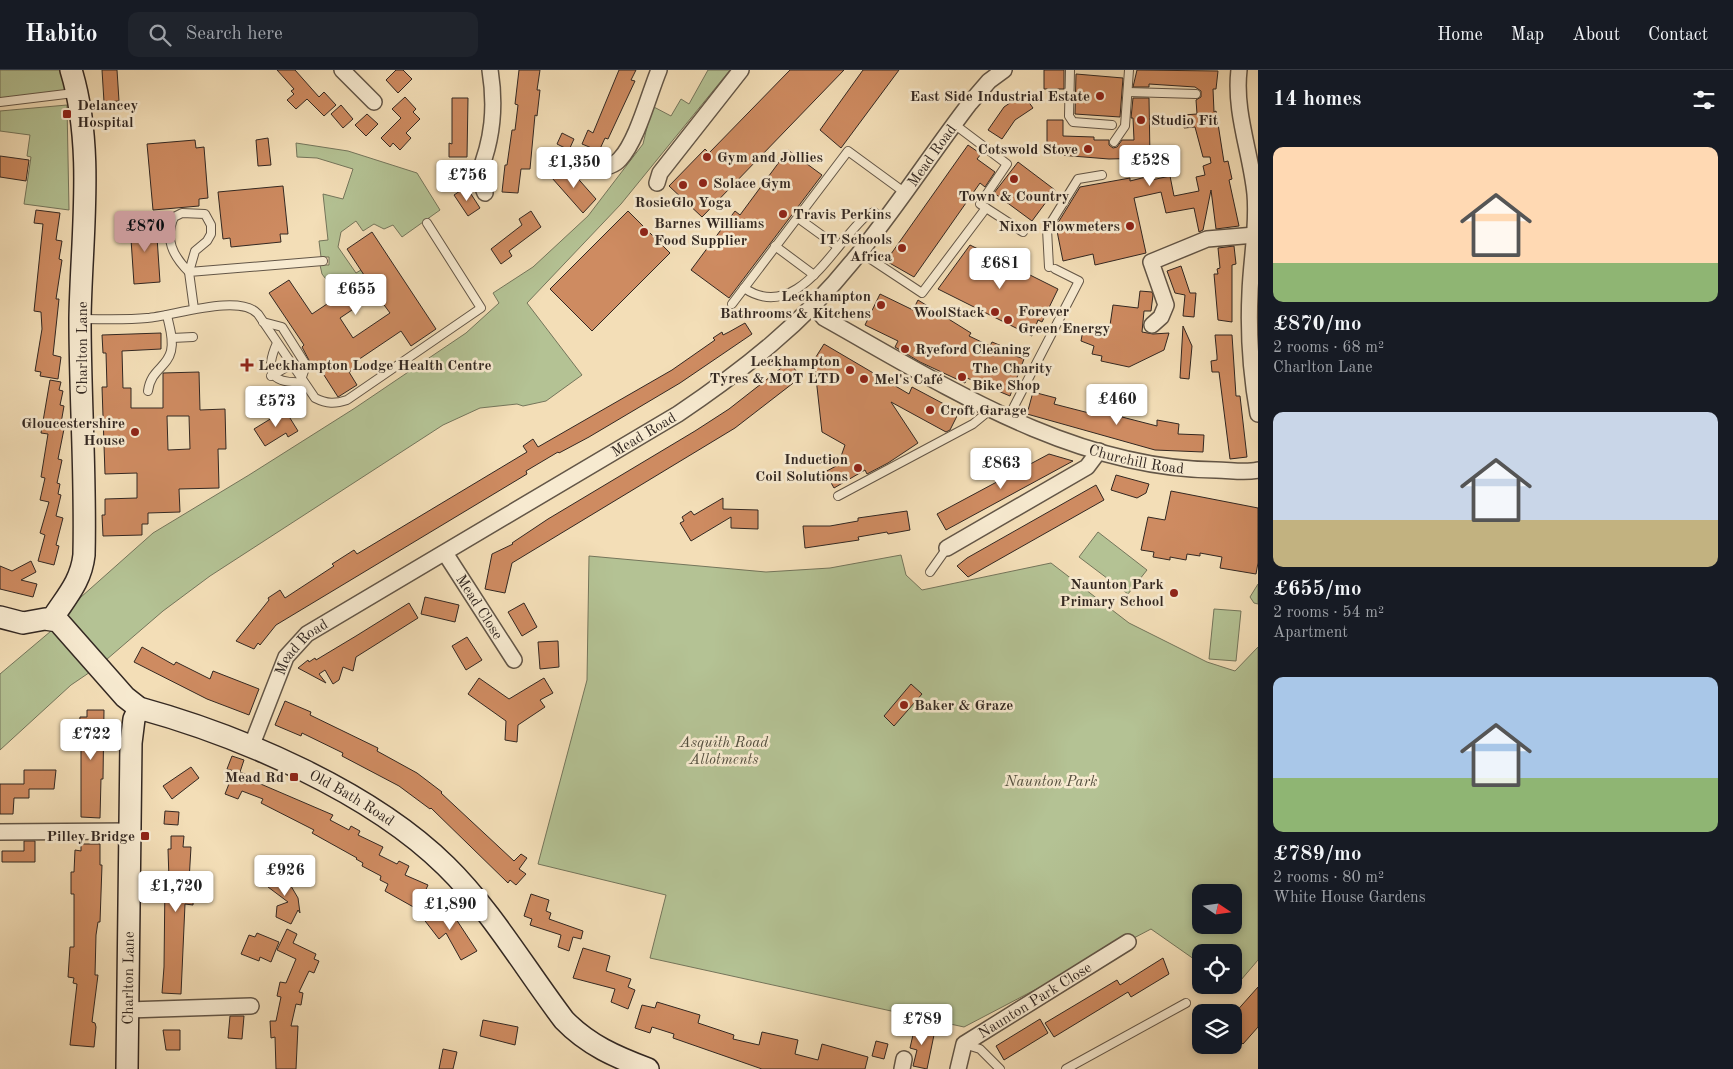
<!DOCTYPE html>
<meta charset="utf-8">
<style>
:root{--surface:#171b24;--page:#20242c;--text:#f1f3f6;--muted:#9ea1a6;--line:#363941;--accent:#c59692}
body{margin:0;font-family:"Old Standard TT",serif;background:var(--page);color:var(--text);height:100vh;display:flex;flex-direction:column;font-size:19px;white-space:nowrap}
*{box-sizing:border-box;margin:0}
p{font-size:16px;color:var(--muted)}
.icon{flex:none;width:28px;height:28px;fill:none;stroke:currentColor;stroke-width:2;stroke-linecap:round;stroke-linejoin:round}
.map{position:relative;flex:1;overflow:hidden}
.details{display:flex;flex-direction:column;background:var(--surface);width:475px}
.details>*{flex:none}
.needle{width:32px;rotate:103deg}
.controls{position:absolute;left:1192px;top:814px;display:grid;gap:10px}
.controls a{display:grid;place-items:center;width:50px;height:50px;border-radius:10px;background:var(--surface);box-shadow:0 2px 8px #0003;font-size:25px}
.price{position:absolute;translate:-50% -42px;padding:0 11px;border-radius:5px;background:#fff;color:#222;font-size:16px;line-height:32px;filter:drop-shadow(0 1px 2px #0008)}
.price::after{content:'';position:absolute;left:50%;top:30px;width:15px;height:11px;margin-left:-8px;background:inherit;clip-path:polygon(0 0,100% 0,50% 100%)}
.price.active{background:var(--accent);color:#111}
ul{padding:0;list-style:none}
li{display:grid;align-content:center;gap:10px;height:265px;padding:0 15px}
li span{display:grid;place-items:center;height:155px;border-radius:10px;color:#555}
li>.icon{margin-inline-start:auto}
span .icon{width:90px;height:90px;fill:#fffc;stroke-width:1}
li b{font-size:21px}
h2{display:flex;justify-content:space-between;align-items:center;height:60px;padding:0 15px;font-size:21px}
header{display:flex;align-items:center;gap:30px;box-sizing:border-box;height:70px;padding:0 25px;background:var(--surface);border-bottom:1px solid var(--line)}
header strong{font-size:24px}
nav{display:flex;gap:28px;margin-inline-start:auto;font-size:18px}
.search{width:350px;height:45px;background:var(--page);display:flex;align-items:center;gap:12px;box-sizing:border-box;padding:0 18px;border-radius:10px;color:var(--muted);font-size:19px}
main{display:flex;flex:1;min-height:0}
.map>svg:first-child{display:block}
.green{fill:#b4c294;stroke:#74755b;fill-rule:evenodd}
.building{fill:#ce8b61;stroke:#332822;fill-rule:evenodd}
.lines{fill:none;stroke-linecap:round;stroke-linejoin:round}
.lane-casing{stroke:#635647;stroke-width:10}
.street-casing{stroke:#635647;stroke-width:18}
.secondary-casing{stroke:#332822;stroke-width:24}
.lane{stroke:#f7ead0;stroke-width:8}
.street{stroke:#f7ead0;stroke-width:15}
.secondary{stroke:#f7ead0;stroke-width:21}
.poi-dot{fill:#8f2418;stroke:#f7ead0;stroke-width:2}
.labels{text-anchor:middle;stroke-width:5;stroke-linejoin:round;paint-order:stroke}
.poi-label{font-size:15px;font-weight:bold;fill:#332822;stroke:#f7ead0;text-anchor:start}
.street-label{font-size:15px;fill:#332822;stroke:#f7ead0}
.park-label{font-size:15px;font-style:italic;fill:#534e3e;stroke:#f7ead0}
</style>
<header>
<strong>Habito</strong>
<div class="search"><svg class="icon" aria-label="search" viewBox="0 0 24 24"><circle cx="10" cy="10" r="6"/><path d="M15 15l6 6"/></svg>Search here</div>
<nav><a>Home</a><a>Map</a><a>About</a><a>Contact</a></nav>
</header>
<main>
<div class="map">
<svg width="1258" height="999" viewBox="0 0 1258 999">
<rect width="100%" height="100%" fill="#f3deb7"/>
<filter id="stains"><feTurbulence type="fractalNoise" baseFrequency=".004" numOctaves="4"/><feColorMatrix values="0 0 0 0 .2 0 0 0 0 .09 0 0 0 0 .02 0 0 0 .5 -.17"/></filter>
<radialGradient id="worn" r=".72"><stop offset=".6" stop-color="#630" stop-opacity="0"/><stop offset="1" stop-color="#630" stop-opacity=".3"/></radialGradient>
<g class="green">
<path d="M0,0H65V22L0,29Z"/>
<path d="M708,0H730L621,134L527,233L582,305L546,331L523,336L517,334L480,338L443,355L210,506L163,541L99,596L71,615L0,680V604L51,561L81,527L153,463L249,405L355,338L466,263L499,233L493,223L533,197L588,146L643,74L652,36L671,46L681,29L689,34Z"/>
<path d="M67,35L69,140L24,134L31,87L27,86L30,65L0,61V41Z"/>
<path d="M296,73L348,81L417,103L440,140L402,167L393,155L384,159L374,154L363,161L356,151L341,162L338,177L356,203L361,200L366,208L339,226L322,204L320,195H329V187H321L319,171L328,170L323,124L343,129L353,99L317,88L297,87Z"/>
<path d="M1098,462L1147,500L1128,524L1079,487Z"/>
<path d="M901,485L906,505L922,520L1051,493L1129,553L1207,592L1235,601L1258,577V890L1235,917L1232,915H1234V882H1201V894L1151,859L964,957L650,888L666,825L538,794L587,610L589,486L766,502L830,498ZM1201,822H1234V855H1201Z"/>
<path d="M1258,514V534L1254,533L1250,527Z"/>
<path d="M1214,539L1241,541L1236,591L1209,589Z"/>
</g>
<g class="building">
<path d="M102,0H117L119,31L104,32Z"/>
<path d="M277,0H295L319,27L324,22L336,35L324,46L307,29L296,39L287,30L294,24L291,21L294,19Z"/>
<path d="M396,0H403L412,9L398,23L386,10Z"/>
<path d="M519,0H540L537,20H540L537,46L535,45L530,99H521L518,123L502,122L505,95H507L512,60H515L518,35L515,34Z"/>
<path d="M619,0H636L631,10L635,11L608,69L605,68L599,81L582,74L588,60L593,63Z"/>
<path d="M790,0H844L702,147L669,116L705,79L709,83Z"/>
<path d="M863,0H899L841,78L820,60Z"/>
<rect x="1044" y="0" width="20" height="19"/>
<path d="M1137,0L1218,1L1216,19H1213L1214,42L1216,41L1224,92L1228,91L1232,109L1229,110L1239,156L1216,159L1211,120L1203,160L1199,162L1194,138L1166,143L1161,122L1134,128L1146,183L1095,195L1093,184L1063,191L1056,156L1080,117L1130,108V111L1146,107L1147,111L1170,106L1174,126L1199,121L1196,107L1205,105L1203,96L1211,93L1210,87H1203L1195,57L1184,58L1183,45L1197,44L1196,30L1201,27V21L1195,17L1149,14V17H1133Z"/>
<path d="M1076,4L1123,8L1120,47L1075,44Z"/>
<path d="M1023,24L1033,38L1015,50L1002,69L988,60L1004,37Z"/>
<path d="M405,27L416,39L413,42L420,49L406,63L411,68L400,80L393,73L390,77L381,68L401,48L392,39Z"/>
<path d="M452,28H468L467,87H449V73L452,74Z"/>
<path d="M1133,28H1149L1150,88L1109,89L1047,84V50H1063V66L1094,67V70H1109V75L1113,78L1117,77L1122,70H1134L1133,48H1131Z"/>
<path d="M341,35L353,49L343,58L331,44Z"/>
<path d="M367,44L378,54L366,66L355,55Z"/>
<path d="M562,63L574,69L569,80L557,74Z"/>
<path d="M268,68L271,95L258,96L256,70Z"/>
<path d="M195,70L196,78L204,77L208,128L199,129V136L153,140L147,74Z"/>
<path d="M968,75L981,84L977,89L995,102L985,117L980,113L914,207L886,191Z"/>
<path d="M788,80L822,105L729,228L691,200L735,141L740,145Z"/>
<path d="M0,86L29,90L26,111L0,107Z"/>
<path d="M1018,92L1055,120L1032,151L994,123Z"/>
<path d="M565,94L596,129L583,143L552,108Z"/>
<path d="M283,116L288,164H280L281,172L231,177L230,168L223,169L218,122Z"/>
<path d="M463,119L468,126L471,124L480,138L468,146L454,125Z"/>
<path d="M36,140L60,143L56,170L62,171L59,189L62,190L56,229H59L53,285L61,287L58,309L40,306L41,302L35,301L42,259L41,242L34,241L43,154L34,153Z"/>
<path d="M531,141L541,157L509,181L512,186L501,194L491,179L522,155L519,149Z"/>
<path d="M628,141L670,183L592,261L550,219Z"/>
<path d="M156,152L160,212L134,214L130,154Z"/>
<path d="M372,162L436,259L411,276L401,261L355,292L358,296L349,302L357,315L338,327L315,291L311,294L302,277L304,275L269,223L289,210L312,244L366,208L347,179ZM376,224L390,243L353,268L340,248Z"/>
<path d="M970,175L1058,219L1042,252L1038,250L1032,266L938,219Z"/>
<path d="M1234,176L1236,194L1232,195V252L1218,250L1214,204H1218L1217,199L1220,198L1218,178Z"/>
<path d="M1181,196L1190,223H1196L1194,247L1183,246L1185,225L1175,223L1167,201Z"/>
<path d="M1140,221L1152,222L1153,225L1151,241H1144L1142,262L1153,264L1169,263L1164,280L1129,297L1101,291L1102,286L1092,284L1094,276L1081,271L1083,260L1109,262L1113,235L1138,238Z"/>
<path d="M880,224L913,240L918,230L971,263L969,266L990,276L992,272L1009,279L1007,283L1024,289L1010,326L967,308L965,313L920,292L895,277L898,271L865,255Z"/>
<path d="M745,253L752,264L680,313L589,367L559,383L558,382L526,401L527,404L276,555L260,575L258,573L254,579L236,571L269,530L268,528L280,520L285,528L334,496L332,494L354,480L357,484L527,382L523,376L533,369L538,377L672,300L715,270L713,268L722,262L723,265L729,262Z"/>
<path d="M1183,256L1192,276L1189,309L1180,308Z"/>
<path d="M161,263V279L122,281L123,318H131V338H163V303L199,302L200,340L225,339L226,379H218L219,418L179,419L180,442L148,443V454H142V465L103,466L102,445H105V429L137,428V403L105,404L102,317H107L106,283H103L102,265ZM167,346H189L190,379L168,380Z"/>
<path d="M1215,265H1232L1236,326H1240L1247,387L1230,389L1219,302H1212L1211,291L1217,290V286Z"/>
<path d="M824,274L909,324L912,317L959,342L950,360L946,362L891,332L918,373L888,393L867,404L865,400L834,418L825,402L838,395L845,375L822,362L814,290Z"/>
<path d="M789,292L801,307L735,358L512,493L505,523L485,519L492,484L513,474L512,473L548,449L695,361L729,339Z"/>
<path d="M50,310L61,312L59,320L63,321L60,335L64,336L60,359H64L58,389L62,390L57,413L60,414L58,424L61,425L56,446L63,448L56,475L59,476L54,495L38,491L45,465L40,463L49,432L40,430L45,408L41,407L48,364L41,363Z"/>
<path d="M1033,322L1056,328L1054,334L1089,343L1091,336L1123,345L1122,347L1157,356V350L1179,354L1178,364L1204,365L1203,382L1155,380L1027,344Z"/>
<path d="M285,340L298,361L288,367L286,363L265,376L254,359Z"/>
<path d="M1049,384L1073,391L946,460L937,444Z"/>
<path d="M1116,405L1149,414L1146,423L1137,428L1111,420Z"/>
<path d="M1096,415L1104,430L968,507L957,496L967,488Z"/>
<path d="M1171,421L1258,438V493L1256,504L1220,498L1222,487L1200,483V486L1187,484L1186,490L1170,487V490L1153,487L1154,482L1141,480L1148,447L1165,450Z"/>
<path d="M723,428V439L758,440V459L731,458V447L691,471L680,453L684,451L682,447L691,441L694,445Z"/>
<path d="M907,441L910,460L888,464L887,462L858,467L859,470L805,478L803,456H830L858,451V448Z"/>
<path d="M31,491L36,502L21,510L37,514L33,527L0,519V496L12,501Z"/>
<path d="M425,527L459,535L455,552L421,544Z"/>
<path d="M409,533L418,548L356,587L353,601L343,597L339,610L333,614L325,600L319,604L326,613L298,598L308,590L309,592L315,588L316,590L356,566Z"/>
<path d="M524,533L537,557L522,566L508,542Z"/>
<path d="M467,567L482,590L466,600L452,576Z"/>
<path d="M558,571L559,597L540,599L538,572Z"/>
<path d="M142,577L174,595L176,592L210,609L213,601L259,619L249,645L207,629L134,592Z"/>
<path d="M479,608L509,629L544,608L553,623L540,630L545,637L518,655L517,672L505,670L506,651L468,624Z"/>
<path d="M911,614L922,624L894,656L884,646Z"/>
<path d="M285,631L311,642L310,645L378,678L377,681L417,703L442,722L441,723L514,791L521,784L527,788L519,799L526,804L516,815L510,810L508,813L431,738L430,739L399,716L342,686L343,683L302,663L301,666L275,655Z"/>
<path d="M87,640H104L103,709H101L100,748L81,747V671L74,670V659L79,660L80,647H87Z"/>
<path d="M232,686L244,690L240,702L250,706L249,709L333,745L330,750L349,760L351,756L360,761L358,765L383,777L379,785L397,794L399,791L409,796L405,805L428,815L417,839L385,821L388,814L380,810L381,806L362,796L363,793L356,789L357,788L312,763L314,760L261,733L263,729L242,721L238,729L225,724L234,701L227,699Z"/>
<path d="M191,697L199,708L172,729L163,716Z"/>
<path d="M24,700H56L54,719H29V728H14L13,744H0V714H24Z"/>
<path d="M165,741L179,742L178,755L164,754Z"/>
<path d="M171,766H184L183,777H191L189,811H194L193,835L185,834L181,924L162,923L164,897L165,810H169L168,779H171Z"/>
<path d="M24,771H35V792H2V781H24Z"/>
<path d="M81,774H100V795H102L100,852H98L96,865L95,905H98L92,952L95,953L96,957L94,977L70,975L77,914L73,913L74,908L68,907L70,877H74V824H71V802H74L75,780L81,781Z"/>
<path d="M276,800L290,806L288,811L298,828L300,843L298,840L291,854L276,847L277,836L288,832L268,817Z"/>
<path d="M531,824L549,830L546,841L551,843L549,849L583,861L581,869L573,867L569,881L558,877L561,865L530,855L532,849L524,846Z"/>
<path d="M439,833L451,849L454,846L477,881L461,890L446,863L439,869L422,847Z"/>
<path d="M287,859L297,864L293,873L316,884L314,889L319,891L314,903L309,901L299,922L303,923L301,935L296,934L291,956H298L296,999H276L275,967L271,968L270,951H276L281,927L277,926L280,912L286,913L296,889L277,880Z"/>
<path d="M257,863L279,872L271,892L260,887L259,891L241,884L249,865L255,867Z"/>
<path d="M583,878L610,886L606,901L631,909L628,917L635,920L628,939L611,932L615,919L573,908Z"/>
<path d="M1163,888L1169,904L1131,927L1128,922L1054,967L1045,953L1117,910L1120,915Z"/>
<path d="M1258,917V957L1243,974L1234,966V944Z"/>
<path d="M657,932L700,945L698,953L734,965L733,969L759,975L762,962L798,970L795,984L818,990L822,974L868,987L865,999H762L673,968L674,964L652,957L650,963L635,958L642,935L655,938Z"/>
<path d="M230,946H244L242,969L228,968Z"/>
<path d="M1040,949L1048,963L1004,990L996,976Z"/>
<path d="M483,950L518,957L515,975L480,966Z"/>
<path d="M915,956L935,960L927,999L913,996L917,980L910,978Z"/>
<path d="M163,960H180V980H166Z"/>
<path d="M876,971L888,974L884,989L872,986Z"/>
<path d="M443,979L457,982L453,999H439Z"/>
</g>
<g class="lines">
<defs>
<g id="lane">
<path d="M1070,0L1069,46L1073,52L1112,55"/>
<path d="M1128,22L1196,24"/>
<path d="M0,32L74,23"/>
<path d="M954,54L1007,94L980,134L1023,162"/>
<path d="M1114,72L1125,56L1129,0"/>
<path d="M182,143L205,144L211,155V164L207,171L195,181L189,202C173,186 164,169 174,147Z"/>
<path d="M798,148L838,177"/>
<path d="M775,176L814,205"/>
<path d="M860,182L922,223L986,138"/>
<path d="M1049,197L1047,159L1078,109L1102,105"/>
<path d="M744,218C797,254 833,175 866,146L874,142L884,149"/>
<path d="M732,234L848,81L904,122"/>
<path d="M194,239L189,202L323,191"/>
<path d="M82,249C104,249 126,250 147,248C173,246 240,223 258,244L315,328C327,334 335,334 347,330L481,238L427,153"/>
<path d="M263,252L282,257L306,295L301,310"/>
<path d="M172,268L193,267"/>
<path d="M277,273C264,302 271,314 303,312"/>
<path d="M271,306L294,293"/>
<path d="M148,321C151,299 167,298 171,281C174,269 169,256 167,245"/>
<path d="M1008,348L1079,211L1055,199"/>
<path d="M838,426L973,354L990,340"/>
<path d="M930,502L947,478"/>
<path d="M964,974L980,979L1000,999"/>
<path d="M1066,999L1186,933"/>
</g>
<g id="street">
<path d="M342,0L374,32"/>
<path d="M1239,0C1234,42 1251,83 1255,124C1258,157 1251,190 1250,223C1248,263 1251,304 1258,344"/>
<path d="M582,87L595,98C604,98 614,96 620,89C637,71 649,24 659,0"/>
<path d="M657,113L660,103L741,0"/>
<path d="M485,123L478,105C493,70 496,37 490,0"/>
<path id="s1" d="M813,235L824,248C945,316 1073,399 1216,400C1230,400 1245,403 1258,400"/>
<path d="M1152,255L1161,247L1166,235L1151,192L1207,169L1255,165"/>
<path d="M947,478L1087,397L1099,381"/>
<path id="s2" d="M445,483L514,590"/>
<path id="s3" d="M251,677L286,587L307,564L678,344C742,301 803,253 852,192C894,142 930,85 970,33L989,11L1004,0"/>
<path d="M0,762L130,761"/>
<path d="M128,940L251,936"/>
<path d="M902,999L904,989"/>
<path id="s4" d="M958,999L964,974L1128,872"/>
</g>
<g id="secondary">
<path id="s5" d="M0,547L23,553L45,549L58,551L125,627L139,638C241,666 371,722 446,796C491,840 526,900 564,950C588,975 616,987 648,999"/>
<path d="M52,549C66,527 81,512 84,485C86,407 80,328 80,249C81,169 95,78 71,0"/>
<path id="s6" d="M127,999L131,673L134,649L139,638"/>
</g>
</defs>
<use href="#lane" class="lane-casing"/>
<use href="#street" class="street-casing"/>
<use href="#secondary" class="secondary-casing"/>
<use href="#lane" class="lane"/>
<use href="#street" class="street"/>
<use href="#secondary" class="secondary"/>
</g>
<g class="poi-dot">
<circle cx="1100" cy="26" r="5"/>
<rect x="62" y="39" width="10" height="10" rx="2.5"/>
<circle cx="1141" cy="50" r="5"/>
<circle cx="1088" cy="79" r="5"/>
<circle cx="707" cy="87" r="5"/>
<circle cx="1014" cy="109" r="5"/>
<circle cx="703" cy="113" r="5"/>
<circle cx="683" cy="115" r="5"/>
<circle cx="783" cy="144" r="5"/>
<circle cx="1130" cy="156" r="5"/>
<circle cx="644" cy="162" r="5"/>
<circle cx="902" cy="178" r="5"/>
<circle cx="881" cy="235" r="5"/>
<circle cx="995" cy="242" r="5"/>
<circle cx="1008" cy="250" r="5"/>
<circle cx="905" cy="279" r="5"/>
<path d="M244.5 287.5h5v5h5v5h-5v5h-5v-5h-5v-5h5z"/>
<circle cx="850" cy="300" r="5"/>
<circle cx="962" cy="307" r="5"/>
<circle cx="864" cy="309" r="5"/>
<circle cx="930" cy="340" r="5"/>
<circle cx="135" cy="362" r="5"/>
<circle cx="858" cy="398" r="5"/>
<circle cx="1174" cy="523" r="5"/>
<circle cx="904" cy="635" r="5"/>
<rect x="289" y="702" width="10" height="10" rx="2.5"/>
<rect x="140" y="761" width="10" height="10" rx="2.5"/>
</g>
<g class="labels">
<g class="poi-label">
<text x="1090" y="31" text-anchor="end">East Side Industrial Estate</text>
<text x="77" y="40">Delancey<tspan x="77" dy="17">Hospital</tspan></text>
<text x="1151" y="55">Studio Fit</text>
<text x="1078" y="84" text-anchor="end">Cotswold Stove</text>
<text x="717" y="92">Gym and Jollies</text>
<text x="713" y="118">Solace Gym</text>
<text x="1014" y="131" text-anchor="middle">Town &amp; Country</text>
<text x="683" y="137" text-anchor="middle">RosieGlo Yoga</text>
<text x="793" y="149">Travis Perkins</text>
<text x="654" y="158">Barnes Williams<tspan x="654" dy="17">Food Supplier</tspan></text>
<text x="1120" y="161" text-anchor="end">Nixon Flowmeters</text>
<text x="892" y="174" text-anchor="end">IT Schools<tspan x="892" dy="17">Africa</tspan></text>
<text x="871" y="231" text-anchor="end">Leckhampton<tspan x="871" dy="17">Bathrooms &amp; Kitchens</tspan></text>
<text x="1018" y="246">Forever<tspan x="1018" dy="17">Green Energy</tspan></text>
<text x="985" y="247" text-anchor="end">WoolStack</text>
<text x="915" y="284">Ryeford Cleaning</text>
<text x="840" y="296" text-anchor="end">Leckhampton<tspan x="840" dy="17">Tyres &amp; MOT LTD</tspan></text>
<text x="258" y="300">Leckhampton Lodge Health Centre</text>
<text x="972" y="303">The Charity<tspan x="972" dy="17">Bike Shop</tspan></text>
<text x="874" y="314">Mel's Café</text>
<text x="940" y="345">Croft Garage</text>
<text x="125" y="358" text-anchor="end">Gloucestershire<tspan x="125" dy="17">House</tspan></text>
<text x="848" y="394" text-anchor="end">Induction<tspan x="848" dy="17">Coil Solutions</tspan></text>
<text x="1164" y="519" text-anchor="end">Naunton Park<tspan x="1164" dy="17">Primary School</tspan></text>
<text x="914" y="640">Baker &amp; Graze</text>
<text x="284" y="712" text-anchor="end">Mead Rd</text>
<text x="135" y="771" text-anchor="end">Pilley Bridge</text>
</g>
<g class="street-label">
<text dy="5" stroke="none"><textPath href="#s3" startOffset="924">Mead Road</textPath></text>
<text transform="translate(82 278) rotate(-90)" y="5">Charlton Lane</text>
<text dy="5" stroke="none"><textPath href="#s3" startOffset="519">Mead Road</textPath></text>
<text dy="5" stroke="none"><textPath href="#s1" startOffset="362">Churchill Road</textPath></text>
<text dy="5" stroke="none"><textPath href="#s2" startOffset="64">Mead Close</textPath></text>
<text dy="5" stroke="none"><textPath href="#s3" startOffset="114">Mead Road</textPath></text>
<text dy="5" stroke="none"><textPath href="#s5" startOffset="410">Old Bath Road</textPath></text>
<text dy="5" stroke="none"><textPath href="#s6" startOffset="91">Charlton Lane</textPath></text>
<text dy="5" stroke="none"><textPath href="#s4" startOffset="109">Naunton Park Close</textPath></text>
</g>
<g class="park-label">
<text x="724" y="677">Asquith Road<tspan x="724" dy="17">Allotments</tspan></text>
<text x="1051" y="716">Naunton Park</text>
</g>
</g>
<rect width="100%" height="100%" filter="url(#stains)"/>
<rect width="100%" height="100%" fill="url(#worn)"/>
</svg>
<div class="controls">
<a><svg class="needle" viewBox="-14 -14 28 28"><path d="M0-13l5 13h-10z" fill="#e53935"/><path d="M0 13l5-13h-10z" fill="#9ea1a6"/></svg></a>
<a><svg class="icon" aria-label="locate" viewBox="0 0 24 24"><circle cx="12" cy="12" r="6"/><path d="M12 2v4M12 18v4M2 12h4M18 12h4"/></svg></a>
<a><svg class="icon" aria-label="layers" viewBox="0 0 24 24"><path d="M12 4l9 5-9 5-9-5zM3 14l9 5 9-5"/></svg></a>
</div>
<b class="price" style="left:1150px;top:117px">£528</b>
<b class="price" style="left:574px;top:119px">£1,350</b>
<b class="price" style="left:467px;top:132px">£756</b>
<b class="price active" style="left:145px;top:183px">£870</b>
<b class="price" style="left:1000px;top:220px">£681</b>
<b class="price" style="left:356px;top:246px">£655</b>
<b class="price" style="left:1117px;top:356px">£460</b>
<b class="price" style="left:276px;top:358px">£573</b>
<b class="price" style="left:1001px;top:420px">£863</b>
<b class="price" style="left:91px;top:691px">£722</b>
<b class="price" style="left:285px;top:827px">£926</b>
<b class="price" style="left:176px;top:843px">£1,720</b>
<b class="price" style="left:450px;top:861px">£1,890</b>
<b class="price" style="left:922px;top:976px">£789</b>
</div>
<section class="details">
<h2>14 homes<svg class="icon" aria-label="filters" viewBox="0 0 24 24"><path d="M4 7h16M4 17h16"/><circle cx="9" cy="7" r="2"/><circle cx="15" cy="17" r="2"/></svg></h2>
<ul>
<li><span style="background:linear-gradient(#ffd9b3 75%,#8fb573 0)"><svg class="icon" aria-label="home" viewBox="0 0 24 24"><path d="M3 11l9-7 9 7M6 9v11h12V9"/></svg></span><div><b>£870/mo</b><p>2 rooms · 68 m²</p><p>Charlton Lane</p></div></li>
<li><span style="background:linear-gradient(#c9d6e8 70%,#c2b280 0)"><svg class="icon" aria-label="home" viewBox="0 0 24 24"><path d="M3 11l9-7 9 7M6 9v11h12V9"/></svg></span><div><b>£655/mo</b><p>2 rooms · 54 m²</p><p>Apartment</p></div></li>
<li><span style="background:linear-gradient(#a9c7e8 65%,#8fb573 0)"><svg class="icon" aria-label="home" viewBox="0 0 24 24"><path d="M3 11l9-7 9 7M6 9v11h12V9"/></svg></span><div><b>£789/mo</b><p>2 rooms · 80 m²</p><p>White House Gardens</p></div></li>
</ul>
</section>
</main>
